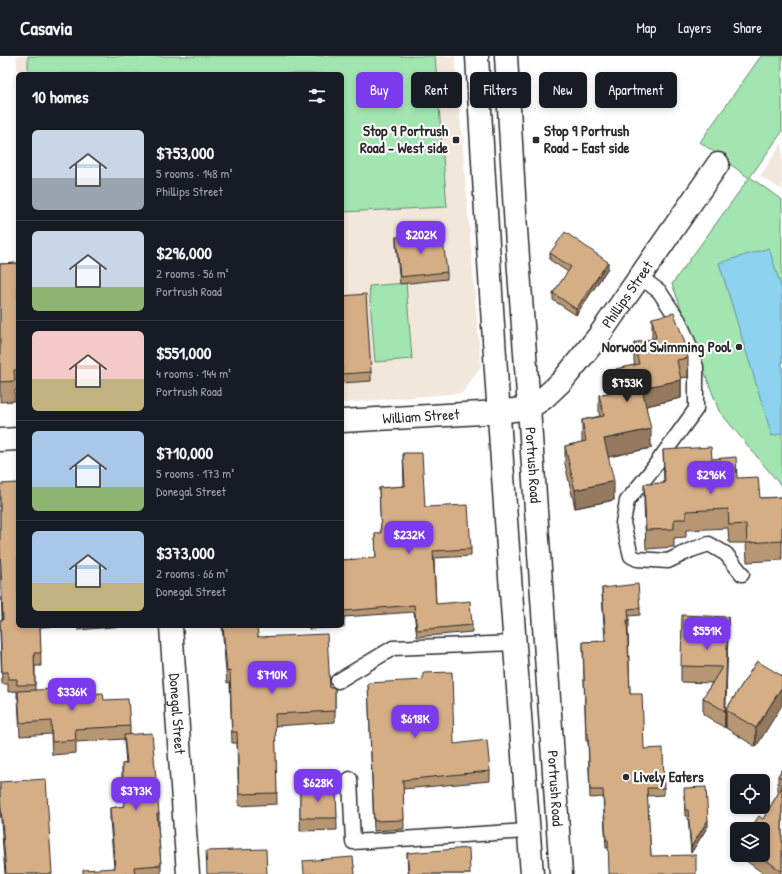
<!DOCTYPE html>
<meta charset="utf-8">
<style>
:root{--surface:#171b24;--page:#242831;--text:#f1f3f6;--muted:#9ea1a6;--line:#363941;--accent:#7c3aed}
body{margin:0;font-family:"Patrick Hand",sans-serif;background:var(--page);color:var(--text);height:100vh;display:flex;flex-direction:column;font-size:15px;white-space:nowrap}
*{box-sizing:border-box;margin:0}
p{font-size:13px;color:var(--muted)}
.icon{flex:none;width:22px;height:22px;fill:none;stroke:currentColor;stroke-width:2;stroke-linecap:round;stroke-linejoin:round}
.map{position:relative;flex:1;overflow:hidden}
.side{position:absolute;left:16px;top:16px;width:328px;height:556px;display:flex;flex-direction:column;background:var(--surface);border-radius:6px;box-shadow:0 2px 6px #0003}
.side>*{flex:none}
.hud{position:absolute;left:356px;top:16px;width:366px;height:36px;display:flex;gap:8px}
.buttons{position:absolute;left:730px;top:718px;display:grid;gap:8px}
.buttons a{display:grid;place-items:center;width:40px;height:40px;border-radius:6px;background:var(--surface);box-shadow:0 2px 6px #0003;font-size:20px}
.price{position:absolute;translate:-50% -34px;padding:0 9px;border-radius:8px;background:var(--accent);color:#fff;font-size:13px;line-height:26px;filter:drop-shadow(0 1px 2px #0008)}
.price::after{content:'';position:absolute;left:50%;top:24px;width:12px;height:9px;margin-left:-6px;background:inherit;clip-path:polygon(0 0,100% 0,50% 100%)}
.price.on{background:#222;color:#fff}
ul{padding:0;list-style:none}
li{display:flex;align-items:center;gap:12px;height:100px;padding:0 16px}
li+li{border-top:1px solid var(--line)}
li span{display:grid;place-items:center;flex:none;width:112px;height:80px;border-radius:6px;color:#555}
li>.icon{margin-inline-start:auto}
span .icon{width:48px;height:48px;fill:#fffc;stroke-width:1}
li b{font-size:17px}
h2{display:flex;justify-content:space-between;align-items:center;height:48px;padding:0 16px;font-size:17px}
.tag{padding:0 14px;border-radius:6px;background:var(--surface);box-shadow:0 2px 6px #0003;font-size:14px;line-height:36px}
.tag.on{background:var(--accent);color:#fff}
header{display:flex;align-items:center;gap:24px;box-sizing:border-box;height:56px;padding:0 20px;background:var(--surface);border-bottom:1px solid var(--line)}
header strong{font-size:19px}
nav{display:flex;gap:22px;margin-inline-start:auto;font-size:14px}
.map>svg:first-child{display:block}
.built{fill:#f2e7db}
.green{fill:#a2e5b0;stroke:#66886e}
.water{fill:#8dd2ee;stroke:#668fa0}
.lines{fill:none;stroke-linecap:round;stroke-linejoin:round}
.service-casing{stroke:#2b2b2b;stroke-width:17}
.minor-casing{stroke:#2b2b2b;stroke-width:25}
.trunk-casing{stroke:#2b2b2b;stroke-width:25}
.service{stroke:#fff;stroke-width:14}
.minor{stroke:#fff;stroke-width:22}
.trunk{stroke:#fff;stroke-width:22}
.wall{fill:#b79673;stroke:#2b2b2b}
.shaded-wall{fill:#957a5e;stroke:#2b2b2b}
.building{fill:#d5ae86;stroke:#2b2b2b}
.poi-dot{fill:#2b2b2b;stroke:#fff;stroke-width:1.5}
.labels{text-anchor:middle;stroke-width:4;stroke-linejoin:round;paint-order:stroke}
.poi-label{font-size:15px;font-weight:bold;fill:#2b2b2b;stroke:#fff;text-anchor:end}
.street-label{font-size:15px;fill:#2b2b2b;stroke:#fff}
</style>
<header>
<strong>Casavia</strong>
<nav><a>Map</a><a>Layers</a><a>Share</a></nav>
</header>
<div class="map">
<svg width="782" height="818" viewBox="0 0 782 818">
<rect width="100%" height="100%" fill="#fff"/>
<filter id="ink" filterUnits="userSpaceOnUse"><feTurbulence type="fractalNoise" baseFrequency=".025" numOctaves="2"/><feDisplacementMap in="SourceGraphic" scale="8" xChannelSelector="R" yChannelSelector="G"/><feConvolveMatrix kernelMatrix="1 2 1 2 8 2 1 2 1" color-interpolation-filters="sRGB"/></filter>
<g filter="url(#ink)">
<g class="built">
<path d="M16,0H455L481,311L462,337L342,347V18H18V21Z"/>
<path d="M782,87V134L760,120Z"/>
</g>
<g class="green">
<path d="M28,0H435L447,151L342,156V18H28Z"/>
<path d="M761,0H782V76L750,121L782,144V431L719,355L672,228L749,122L700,86Z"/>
<path d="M406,227L412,303L375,306L369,230Z"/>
</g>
<path class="water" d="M769,192L782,234V377L772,380L719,207Z"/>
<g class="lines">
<defs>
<g id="service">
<path d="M640,221L659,235L679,265L688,286L696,311V353L651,415L627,445L623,467L631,500L637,503L668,505L691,494L709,488L726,498L742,518"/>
<path d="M338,625L393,592L514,587"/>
<path d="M350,723L353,786L528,775"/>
</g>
<g id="minor">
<path id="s1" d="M342,365L499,356L529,352L544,342L563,324L598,281L718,108"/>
<path d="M0,384L18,383"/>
<path id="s2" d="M171,570L188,818"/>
</g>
<g id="trunk">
<path d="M477,0C492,273 511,546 532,818"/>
<path id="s3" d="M506,0L516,174L529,352L561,818"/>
</g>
</defs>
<use href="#service" class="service-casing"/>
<use href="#minor" class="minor-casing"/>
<use href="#trunk" class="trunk-casing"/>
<use href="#service" class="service"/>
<use href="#minor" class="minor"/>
<use href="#trunk" class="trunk"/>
</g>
<g class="wall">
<path d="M396,181L447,216V223L400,228L396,188Z"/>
<path d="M550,197L608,212L576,259L553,244V237L568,216L550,204Z"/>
<path d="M18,207V334H15V345L0,346V208Z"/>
<path d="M342,240L371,316V325L342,327Z"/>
<path d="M652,262L688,302V321L681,322V342L646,350L651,392L608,401L614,444L575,452L565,408V390L582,386V364L600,360L599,357V339L617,335L616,332V313L635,309L634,305V287L652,283Z"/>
<path d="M663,394L712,403L737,422L760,442L782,441V504L747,506L746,487H729L728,472L686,474V481L674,482V491L646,493L644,447V428L664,427Z"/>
<path d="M403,397L425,451L471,493V500L434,502L436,548L472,569V576L417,581L414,556L344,561V571L309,573V570H342V504L376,503L375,477H381L379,432L404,430Z"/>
<path d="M0,428L18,570H60L40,571L41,610H35V634L56,640L104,644L130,670V679L159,758V770H158L161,809V818H83L114,812L110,764V752L124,750L122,721V708H126L124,683L76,686V697L52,699L51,678L20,680L18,642H17V635L8,636V628H2L0,577V564H2L0,505Z"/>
<path d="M602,532L640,552V559L629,560V572H628L630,638L644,693L664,732V739L647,740L651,800L696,818L608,792H606L603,741L590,742L588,685H586L583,594V586L605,585L602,539Z"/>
<path d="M78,570H123L78,574Z"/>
<path d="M222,570H257L258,581L330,632H335V666L275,670L277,748L239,750L237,687H232L230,626L227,627Z"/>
<path d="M728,577L725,672L703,658V642L712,627L681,626V610Z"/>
<path d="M757,605L756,691L726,672V654Z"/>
<path d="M368,627L454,688L490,715V725L403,733L404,773L374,775Z"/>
<path d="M782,713V818H764L741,801V799H763V763L779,736L778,735V720Z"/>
<path d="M0,726L52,818H5L0,752Z"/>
<path d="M336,731L337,774L300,775V732Z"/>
<path d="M684,739L708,770L691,797L688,760H685Z"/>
<path d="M407,797L470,818H408Z"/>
</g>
<g class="shaded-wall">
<path d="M608,206V212L576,259V253Z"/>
<path d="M681,324V342L642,351V332Z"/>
<path d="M651,373V392L604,402V383Z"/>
<path d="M614,425V444L575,452V434Z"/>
<path d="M728,561V577L725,672V655Z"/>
<path d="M782,631V649L756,691V672Z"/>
<path d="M708,764V770L691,797V791Z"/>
</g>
<g class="building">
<path d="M565,176L608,206L576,253L553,237L571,211L550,197Z"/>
<path d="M442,177L447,216L400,221L396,181Z"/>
<path d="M18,207V314H14L15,325L0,326V208Z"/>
<path d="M366,238L371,316L342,318V240Z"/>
<path d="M674,257L684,284L688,302L677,304L681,324L642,332L651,373L604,383L614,425L575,434L565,390L586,385L582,364L604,360L599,339L621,334L616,313L639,308L634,287L656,282L652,262Z"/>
<path d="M711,391L712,403L736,401L737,422L758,421L760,442L782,441V485L747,487L746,468L729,469L728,453L686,455V463H674V473L646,474L644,428L665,427L663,394Z"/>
<path d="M403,397H422L425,451L468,449L471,493L433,495L436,548L470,545L472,569L417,574L414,549L344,555V564L342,565V504L376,502L375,477H381L379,432L405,430Z"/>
<path d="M18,427V570H40L41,597H34L35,629H17V623H8V616H2L0,564H3L0,492V428Z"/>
<path d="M638,528L640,552L628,553L629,564H627L630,638H642L644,693L663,692L664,732H647L651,800L696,799V818H609L608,784H606L603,734H590L588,677H586L583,586L606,585L602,532Z"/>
<path d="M682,559L728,561L725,655L703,642L722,611L681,610Z"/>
<path d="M223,570H257L258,581L327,578L330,632H335V655L275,658L277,737L239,738L237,676H232L230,615L227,616Z"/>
<path d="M757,605L782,620V631L756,672L726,654Z"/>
<path d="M452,616L454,688L487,684L490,715L403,724L404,764L374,765L368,627L423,624V617Z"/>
<path d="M55,633L56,640L103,637L104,644L128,643L130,670L75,673L76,684L52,686L51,665L20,667L18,635Z"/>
<path d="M152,677L159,758H157L161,809L134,811L135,818H83V814L115,812L110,752L125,750L122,708L127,707L124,679Z"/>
<path d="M782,713V722L778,720Z"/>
<path d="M46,723L52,818H6L0,739V726Z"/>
<path d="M336,731L337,762H300V732Z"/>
<path d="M706,731L708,764L691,791L688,754H685L684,732Z"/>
<path d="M782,731V815H781L759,799H763V773H750L759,760L763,763Z"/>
<path d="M469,792L470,818H409L407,797Z"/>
<path d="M266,793L267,818H207L206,795Z"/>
<path d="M353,801L355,818H304L303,805Z"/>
</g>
</g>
<g class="poi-dot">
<rect x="452" y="80" width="8" height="8" rx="2"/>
<rect x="532" y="80" width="8" height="8" rx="2"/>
<circle cx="739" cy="291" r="4"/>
<circle cx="626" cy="721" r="4"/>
</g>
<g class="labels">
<g class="poi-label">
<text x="448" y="80">Stop 9 Portrush<tspan x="448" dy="17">Road - West side</tspan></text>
<text x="544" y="80" text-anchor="start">Stop 9 Portrush<tspan x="544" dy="17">Road - East side</tspan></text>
<text x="731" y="296">Norwood Swimming Pool</text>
<text x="634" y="726" text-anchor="start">Lively Eaters</text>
</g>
<g class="street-label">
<text dy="5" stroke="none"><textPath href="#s1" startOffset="339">Phillips Street</textPath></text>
<text dy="5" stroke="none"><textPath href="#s1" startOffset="79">William Street</textPath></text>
<text dy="5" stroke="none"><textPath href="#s3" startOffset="410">Portrush Road</textPath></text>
<text dy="5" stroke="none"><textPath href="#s2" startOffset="88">Donegal Street</textPath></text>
<text dy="5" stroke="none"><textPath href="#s3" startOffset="734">Portrush Road</textPath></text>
</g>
</g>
</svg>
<div class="buttons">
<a><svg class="icon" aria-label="locate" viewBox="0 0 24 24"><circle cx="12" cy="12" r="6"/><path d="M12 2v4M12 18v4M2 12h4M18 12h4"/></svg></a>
<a><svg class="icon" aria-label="layers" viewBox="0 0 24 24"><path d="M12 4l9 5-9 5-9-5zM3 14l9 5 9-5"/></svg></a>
</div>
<b class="price" style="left:421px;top:199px">$202K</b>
<b class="price on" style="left:627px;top:347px">$753K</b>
<b class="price" style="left:711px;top:439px">$296K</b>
<b class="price" style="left:409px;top:499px">$232K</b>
<b class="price" style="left:707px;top:595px">$551K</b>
<b class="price" style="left:272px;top:639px">$710K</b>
<b class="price" style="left:72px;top:656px">$336K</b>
<b class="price" style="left:415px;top:683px">$618K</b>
<b class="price" style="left:318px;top:747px">$628K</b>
<b class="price" style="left:136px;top:755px">$373K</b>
<div class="hud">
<a class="tag on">Buy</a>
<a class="tag">Rent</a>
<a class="tag">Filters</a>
<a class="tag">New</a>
<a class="tag">Apartment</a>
</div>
<section class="side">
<h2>10 homes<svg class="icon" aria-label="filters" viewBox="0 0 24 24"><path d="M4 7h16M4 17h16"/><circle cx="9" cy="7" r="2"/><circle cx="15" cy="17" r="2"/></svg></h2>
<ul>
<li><span style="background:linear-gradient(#c9d6e8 60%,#9aa5b1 0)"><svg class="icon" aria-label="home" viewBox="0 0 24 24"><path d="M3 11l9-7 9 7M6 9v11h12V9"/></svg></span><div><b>$753,000</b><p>5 rooms · 148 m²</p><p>Phillips Street</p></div></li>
<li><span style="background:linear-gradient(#c9d6e8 70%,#8fb573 0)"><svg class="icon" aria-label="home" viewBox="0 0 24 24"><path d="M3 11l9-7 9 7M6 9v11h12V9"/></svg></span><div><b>$296,000</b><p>2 rooms · 56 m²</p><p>Portrush Road</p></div></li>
<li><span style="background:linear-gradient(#f6c9c9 60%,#c2b280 0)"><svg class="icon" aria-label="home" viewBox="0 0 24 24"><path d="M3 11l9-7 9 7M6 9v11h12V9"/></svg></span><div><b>$551,000</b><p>4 rooms · 144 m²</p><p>Portrush Road</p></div></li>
<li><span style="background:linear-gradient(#a9c7e8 70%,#8fb573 0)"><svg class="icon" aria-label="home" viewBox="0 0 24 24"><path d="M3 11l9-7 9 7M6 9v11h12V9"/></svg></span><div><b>$710,000</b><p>5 rooms · 173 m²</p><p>Donegal Street</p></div></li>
<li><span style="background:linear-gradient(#a9c7e8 65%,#c2b280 0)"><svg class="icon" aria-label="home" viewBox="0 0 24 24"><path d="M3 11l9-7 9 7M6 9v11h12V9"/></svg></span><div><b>$373,000</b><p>2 rooms · 66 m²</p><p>Donegal Street</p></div></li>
</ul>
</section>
</div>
